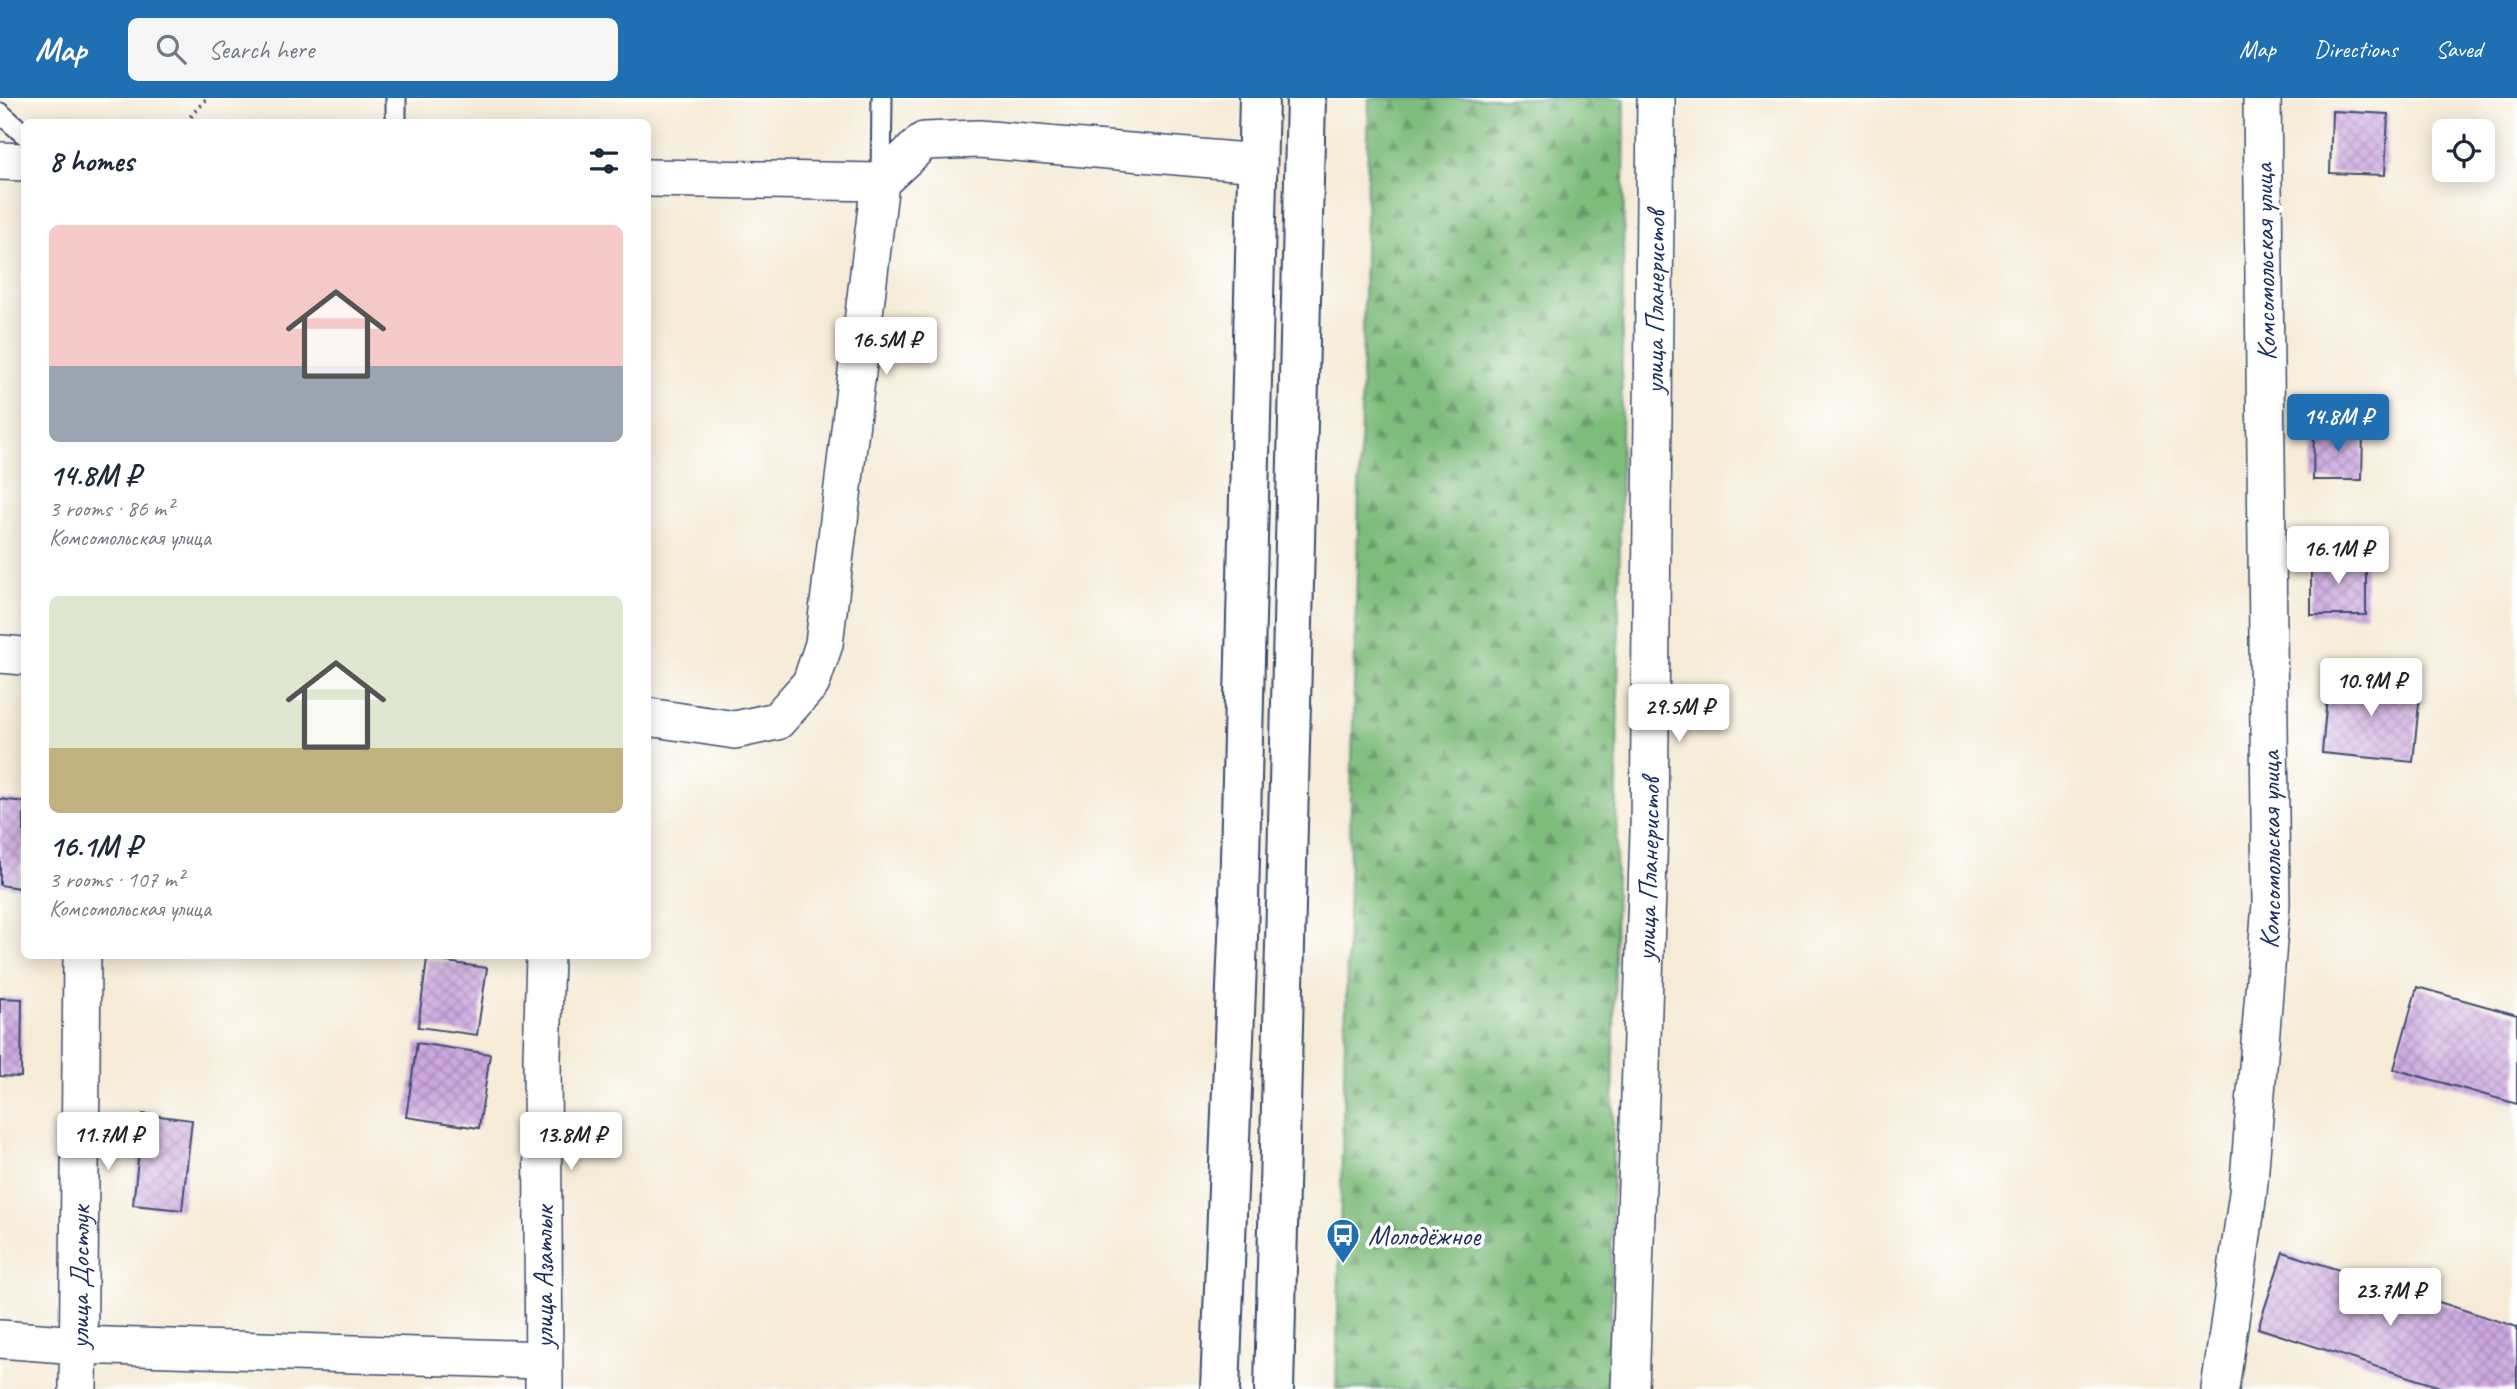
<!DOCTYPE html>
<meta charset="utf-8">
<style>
:root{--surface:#fff;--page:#f6f6f7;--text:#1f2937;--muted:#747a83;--accent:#1f6fb2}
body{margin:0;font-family:Caveat,sans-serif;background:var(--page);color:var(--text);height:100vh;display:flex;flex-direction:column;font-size:26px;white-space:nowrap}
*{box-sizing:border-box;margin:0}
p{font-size:23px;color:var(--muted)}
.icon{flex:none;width:38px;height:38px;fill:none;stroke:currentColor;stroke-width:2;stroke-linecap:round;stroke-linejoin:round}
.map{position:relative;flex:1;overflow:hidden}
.side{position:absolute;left:21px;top:21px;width:630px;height:840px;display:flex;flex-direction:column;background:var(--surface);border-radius:10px;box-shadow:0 4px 18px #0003}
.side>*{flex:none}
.buttons{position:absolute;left:2432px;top:21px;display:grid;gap:14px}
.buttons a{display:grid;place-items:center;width:63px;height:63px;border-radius:10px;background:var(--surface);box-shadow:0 4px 18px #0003;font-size:35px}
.price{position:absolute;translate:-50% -60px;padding:0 16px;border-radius:7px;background:#fff;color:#222;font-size:23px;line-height:46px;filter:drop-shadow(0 2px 4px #0008)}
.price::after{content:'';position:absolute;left:50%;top:42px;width:21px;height:16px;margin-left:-10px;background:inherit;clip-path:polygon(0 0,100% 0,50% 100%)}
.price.active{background:var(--accent);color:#fff}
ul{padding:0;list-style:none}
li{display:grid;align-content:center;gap:14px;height:371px;padding:0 28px}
li span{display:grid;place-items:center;height:217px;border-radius:10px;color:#555}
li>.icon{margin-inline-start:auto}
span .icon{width:126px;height:126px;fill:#fffc;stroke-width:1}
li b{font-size:30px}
h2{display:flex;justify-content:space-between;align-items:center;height:84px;padding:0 28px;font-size:30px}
header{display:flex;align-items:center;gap:42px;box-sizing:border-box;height:98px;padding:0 35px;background:var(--accent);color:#fff}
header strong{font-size:33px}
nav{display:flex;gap:38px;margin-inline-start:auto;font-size:24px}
.search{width:490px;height:63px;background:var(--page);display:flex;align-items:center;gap:18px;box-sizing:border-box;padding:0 24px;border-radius:10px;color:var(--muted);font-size:26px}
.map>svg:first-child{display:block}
.forest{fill:url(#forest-firs);stroke:#4c766c;stroke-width:2}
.building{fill:url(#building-cross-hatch)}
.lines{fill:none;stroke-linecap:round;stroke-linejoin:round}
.service-casing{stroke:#3c4b70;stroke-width:23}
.minor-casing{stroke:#3c4b70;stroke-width:40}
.primary-casing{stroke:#3c4b70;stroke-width:42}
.path{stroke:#3c4b70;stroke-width:4.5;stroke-dasharray:2 5;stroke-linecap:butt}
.service{stroke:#fff;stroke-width:19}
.minor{stroke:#fff;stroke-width:37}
.primary{stroke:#fff;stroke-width:38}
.labels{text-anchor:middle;stroke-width:7;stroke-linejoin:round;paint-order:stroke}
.street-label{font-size:28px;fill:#1b2f5e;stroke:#fff}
.poi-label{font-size:28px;fill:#1b2f5e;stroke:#fff;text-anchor:start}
</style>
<header>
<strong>Map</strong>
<div class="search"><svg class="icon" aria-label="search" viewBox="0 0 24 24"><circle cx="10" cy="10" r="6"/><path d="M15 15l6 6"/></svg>Search here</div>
<nav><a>Map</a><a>Directions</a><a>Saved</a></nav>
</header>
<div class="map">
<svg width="2517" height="1291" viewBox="0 0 2517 1291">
<defs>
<pattern id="forest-firs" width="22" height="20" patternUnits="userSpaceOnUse" patternTransform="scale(1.75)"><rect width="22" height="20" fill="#7ebc7b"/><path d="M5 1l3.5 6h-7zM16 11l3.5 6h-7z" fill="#669968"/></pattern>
<pattern id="building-cross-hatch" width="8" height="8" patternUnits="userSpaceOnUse" patternTransform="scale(1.75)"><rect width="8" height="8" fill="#cda8df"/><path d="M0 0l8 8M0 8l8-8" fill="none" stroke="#a689b8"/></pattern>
</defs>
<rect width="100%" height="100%" fill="#fff"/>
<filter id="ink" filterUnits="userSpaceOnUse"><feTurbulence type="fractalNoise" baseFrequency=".0143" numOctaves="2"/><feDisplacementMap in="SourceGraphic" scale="14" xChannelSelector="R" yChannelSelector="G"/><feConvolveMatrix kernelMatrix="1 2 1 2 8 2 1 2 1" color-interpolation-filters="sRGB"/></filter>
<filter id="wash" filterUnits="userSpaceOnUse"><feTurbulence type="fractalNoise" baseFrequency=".00686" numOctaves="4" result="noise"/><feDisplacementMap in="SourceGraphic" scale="28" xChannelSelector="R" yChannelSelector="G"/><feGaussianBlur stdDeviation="1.57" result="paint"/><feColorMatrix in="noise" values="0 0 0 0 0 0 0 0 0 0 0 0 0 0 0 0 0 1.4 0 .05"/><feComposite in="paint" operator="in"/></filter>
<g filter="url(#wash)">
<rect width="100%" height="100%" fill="#f5ebd6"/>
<path class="forest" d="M1369,0H1625L1610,1291H1336Z"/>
<g id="blocks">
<g class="building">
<path d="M2332,13L2388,16L2385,77L2330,75Z"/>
<path d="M2314,331H2363L2362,382H2313Z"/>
<path d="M2311,459L2366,460V517H2311Z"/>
<path d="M2329,576L2421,585L2413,664L2322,655Z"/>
<path d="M0,701L24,704V742L19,790L0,787Z"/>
<path d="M427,861L487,870L477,937L418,929Z"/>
<path d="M2417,889L2517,917V1006L2394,971Z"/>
<path d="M0,900L22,901L21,979L0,978Z"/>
<path d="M417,945L490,956L479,1030L406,1019Z"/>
<path d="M143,1016L192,1022L182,1112L133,1107Z"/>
<path d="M2283,1154L2517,1229V1291H2446L2258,1230Z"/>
</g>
</g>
</g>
<g filter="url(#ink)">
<use href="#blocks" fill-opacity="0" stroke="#3c4b70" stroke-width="2"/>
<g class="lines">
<defs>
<g id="service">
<path d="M0,15L24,36"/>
<path d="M396,24V0"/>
<path d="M881,83L882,0"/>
</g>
<g id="minor">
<path d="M0,63L24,64"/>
<path d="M648,80L880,84"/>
<path d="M0,556L24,558"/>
<path d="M648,619L735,632L777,623L811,585L824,546L880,84L924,43L979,41L1258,65"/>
<path d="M0,1241L77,1247L543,1262"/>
<path id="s1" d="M78,1291L82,858"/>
<path d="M544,1291L542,960L545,858"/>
<path id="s2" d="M1630,1291L1649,734L1656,0"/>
<path id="s3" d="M2220,1291L2248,1095L2271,806L2262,0"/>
</g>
<g id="primary">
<path d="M1220,1291L1238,840L1259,0"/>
<path d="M1274,1291L1306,0"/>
</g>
</defs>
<use href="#service" class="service-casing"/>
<use href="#minor" class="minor-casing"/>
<use href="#primary" class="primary-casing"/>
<path class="path" d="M186,24L207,0"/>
<use href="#service" class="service"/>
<use href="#minor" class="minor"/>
<use href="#primary" class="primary"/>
</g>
</g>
<defs>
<symbol id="bus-pin" viewBox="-11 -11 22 30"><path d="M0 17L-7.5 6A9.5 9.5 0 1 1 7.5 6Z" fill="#1f6fb2" stroke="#fff"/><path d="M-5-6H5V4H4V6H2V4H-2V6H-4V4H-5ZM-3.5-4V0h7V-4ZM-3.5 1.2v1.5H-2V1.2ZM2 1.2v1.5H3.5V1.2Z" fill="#fff"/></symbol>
</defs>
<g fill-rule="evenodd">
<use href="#bus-pin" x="1324" y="1118" width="38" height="52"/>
</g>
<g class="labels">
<g class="street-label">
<text transform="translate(2264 164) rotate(-91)" y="10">Комсомольская улица</text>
<text dy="10" stroke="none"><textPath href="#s2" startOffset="1087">улица Планеристов</textPath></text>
<text dy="10" stroke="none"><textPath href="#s3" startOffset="542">Комсомольская улица</textPath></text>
<text dy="10" stroke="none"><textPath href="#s2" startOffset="520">улица Планеристов</textPath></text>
<text dy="10" stroke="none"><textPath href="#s1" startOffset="112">улица Достлук</textPath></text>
<text transform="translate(543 1179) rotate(-90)" y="10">улица Азатлык</text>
</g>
<g class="poi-label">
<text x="1368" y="1147">Молодёжное</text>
</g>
</g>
</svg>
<div class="buttons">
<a><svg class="icon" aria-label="locate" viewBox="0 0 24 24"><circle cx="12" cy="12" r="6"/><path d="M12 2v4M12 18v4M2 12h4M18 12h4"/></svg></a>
</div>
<b class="price" style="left:886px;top:279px">16.5M ₽</b>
<b class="price active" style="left:2338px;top:356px">14.8M ₽</b>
<b class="price" style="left:2338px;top:488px">16.1M ₽</b>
<b class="price" style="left:2371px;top:620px">10.9M ₽</b>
<b class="price" style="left:1679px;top:646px">29.5M ₽</b>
<b class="price" style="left:108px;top:1074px">11.7M ₽</b>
<b class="price" style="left:571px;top:1074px">13.8M ₽</b>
<b class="price" style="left:2390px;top:1230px">23.7M ₽</b>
<section class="side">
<h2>8 homes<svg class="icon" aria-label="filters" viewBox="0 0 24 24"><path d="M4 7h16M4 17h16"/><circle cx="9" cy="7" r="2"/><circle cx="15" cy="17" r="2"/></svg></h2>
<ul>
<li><span style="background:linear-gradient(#f6c9c9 65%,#9aa5b1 0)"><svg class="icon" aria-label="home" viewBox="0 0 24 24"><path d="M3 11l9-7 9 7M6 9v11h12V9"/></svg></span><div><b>14.8M ₽</b><p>3 rooms · 86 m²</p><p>Комсомольская улица</p></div></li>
<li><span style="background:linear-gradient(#dfe7d0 70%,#c2b280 0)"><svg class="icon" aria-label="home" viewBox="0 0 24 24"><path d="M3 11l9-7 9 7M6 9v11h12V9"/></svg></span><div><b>16.1M ₽</b><p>3 rooms · 107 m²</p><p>Комсомольская улица</p></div></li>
</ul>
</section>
</div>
